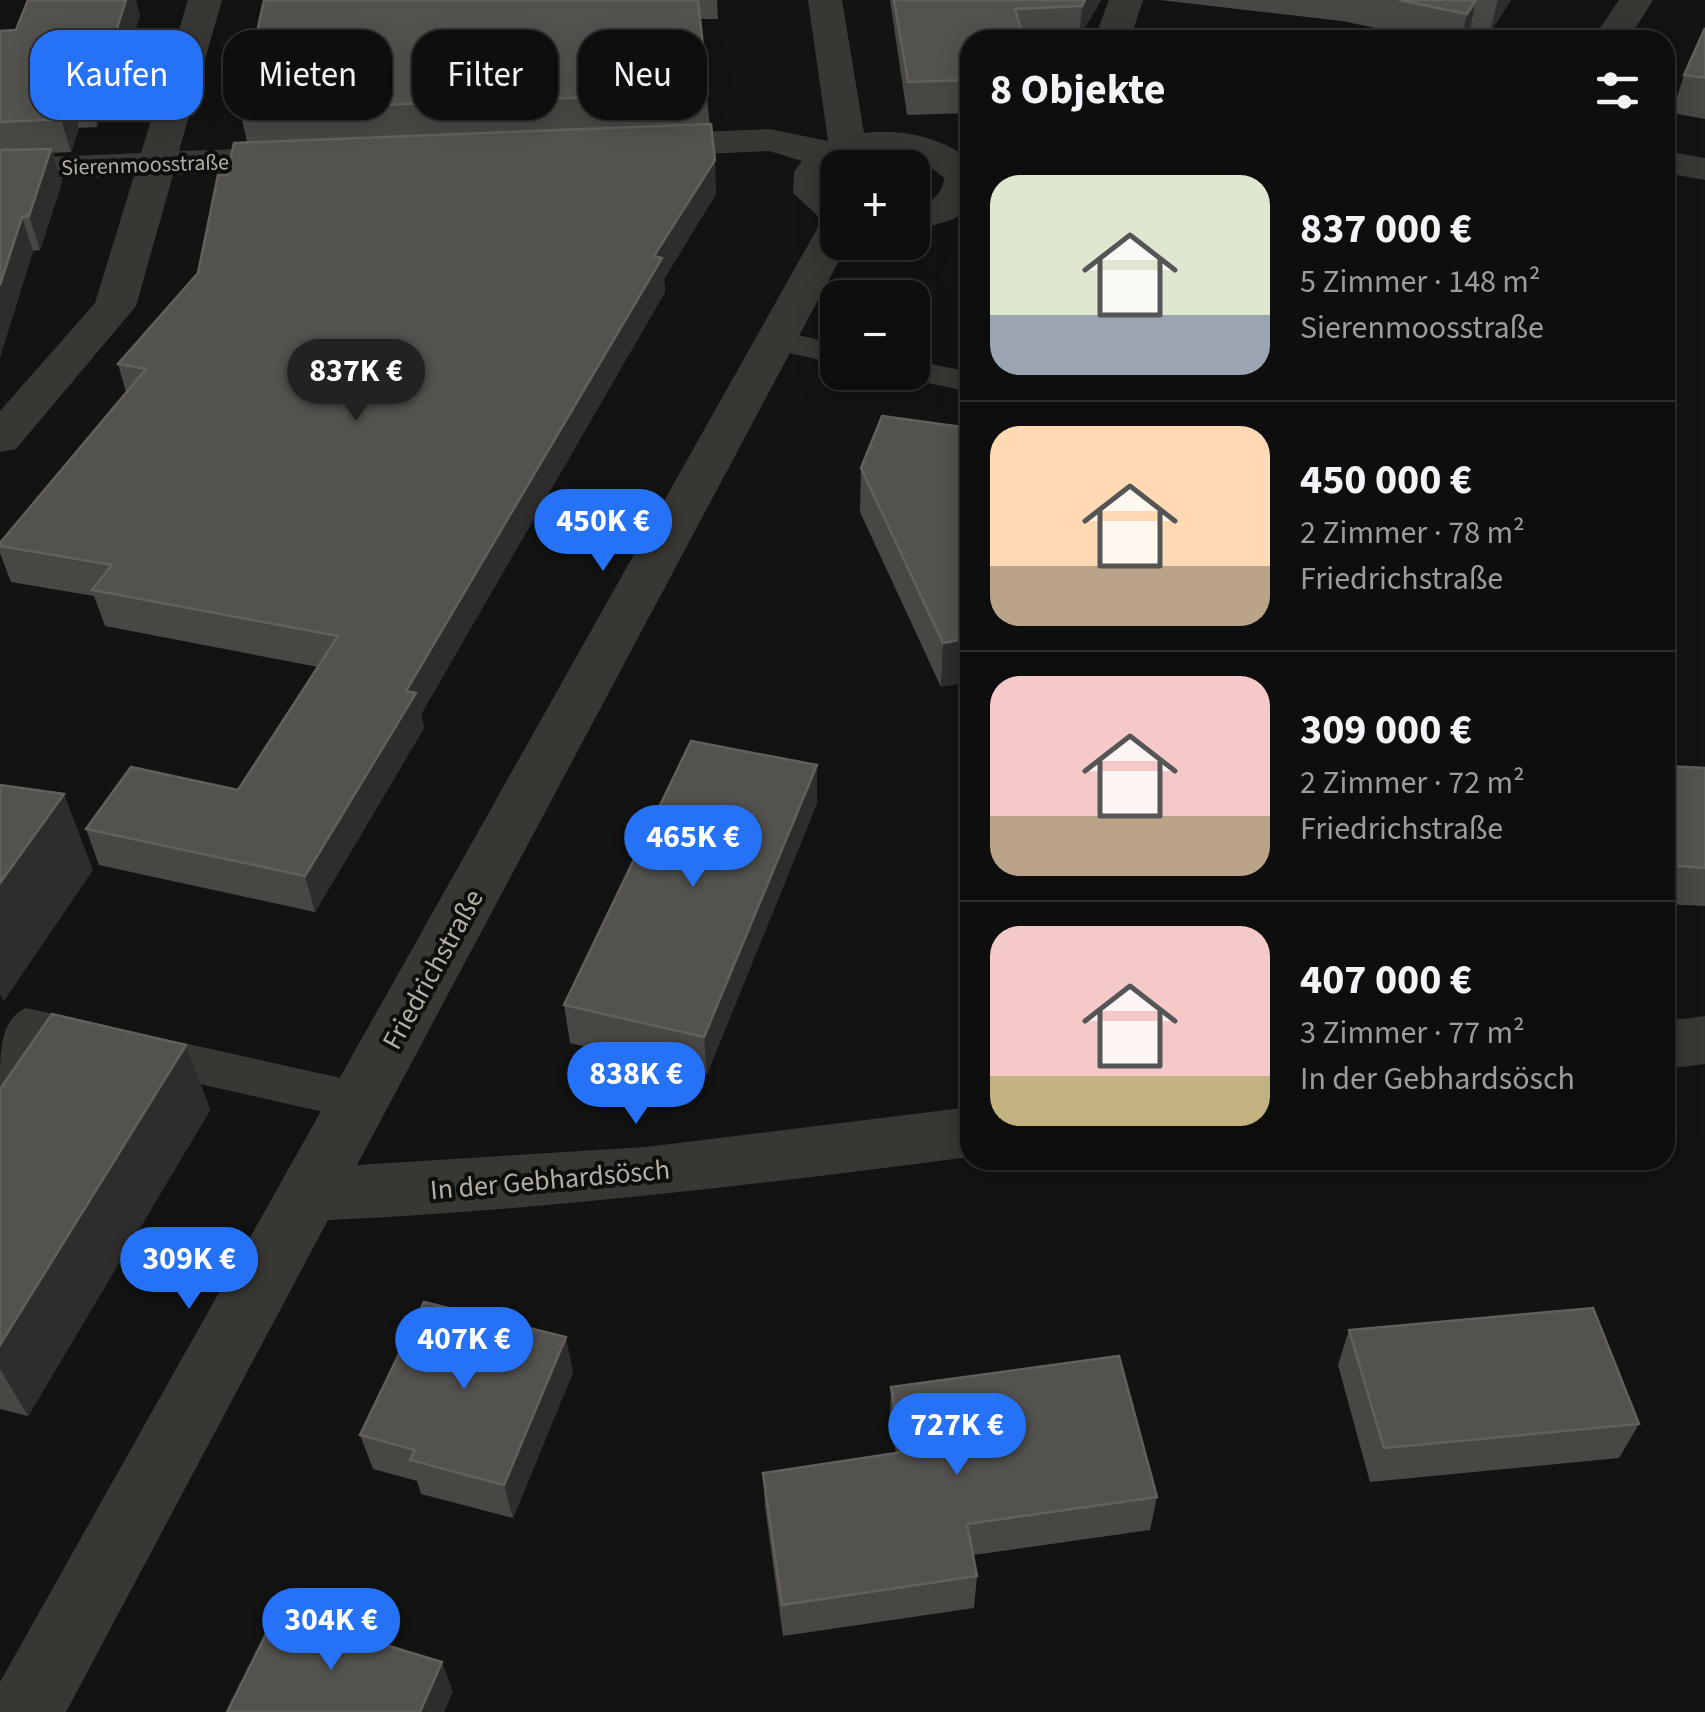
<!DOCTYPE html>
<html lang="de">
<meta charset="utf-8">
<style>
:root{--surface:#0e0e0e;--page:#1c1c1c;--text:#f1f3f6;--muted:#9b9c9e;--line:#2e2e2e;--accent:#2672f7}
body{margin:0;font-family:"Source Sans 3",sans-serif;background:var(--page);color:var(--text);height:100vh;display:flex;flex-direction:column;font-size:38px;white-space:nowrap}
*{box-sizing:border-box;margin:0}
p{font-size:32px;color:var(--muted)}
.icon{flex:none;width:55px;height:55px;fill:none;stroke:currentColor;stroke-width:2;stroke-linecap:round;stroke-linejoin:round}
.map{position:relative;flex:1;overflow:hidden}
.side{position:absolute;left:960px;top:30px;width:715px;height:1140px;display:flex;flex-direction:column;background:var(--surface);border-radius:30px;box-shadow:0 5px 25px #0003,0 0 0 2px var(--line)}
.side>*{flex:none}
.guide{position:absolute;left:30px;top:30px;width:780px;height:90px;display:flex;gap:20px}
.fabs{position:absolute;left:820px;top:150px;display:grid;gap:20px}
.fabs a{display:grid;place-items:center;width:110px;height:110px;border-radius:20px;background:var(--surface);box-shadow:0 5px 25px #0003,0 0 0 2px var(--line);font-size:50px}
.price{position:absolute;translate:-50% -85px;padding:0 22px;border-radius:35px;background:var(--accent);color:#fff;font-size:32px;line-height:65px;filter:drop-shadow(0 2px 5px #0008)}
.price::after{content:'';position:absolute;left:50%;top:60px;width:30px;height:22px;margin-left:-15px;background:inherit;clip-path:polygon(0 0,100% 0,50% 100%)}
.price.on{background:#222;color:#fff}
ul{padding:0;list-style:none}
li{display:flex;align-items:center;gap:30px;height:250px;padding:0 30px}
li+li{border-top:2px solid var(--line)}
li span{display:grid;place-items:center;flex:none;width:280px;height:200px;border-radius:30px;color:#555}
li>.icon{margin-inline-start:auto}
span .icon{width:120px;height:120px;fill:#fffc;stroke-width:1}
li b{font-size:42px}
h2{display:flex;justify-content:space-between;align-items:center;height:120px;padding:0 30px;font-size:42px}
.tag{padding:0 35px;border-radius:30px;background:var(--surface);box-shadow:0 5px 25px #0003,0 0 0 2px var(--line);font-size:35px;line-height:90px}
.tag.on{background:var(--accent);color:#fff}
.map>svg:first-child{display:block}
.lines{fill:none;stroke-linecap:round;stroke-linejoin:round}
.service{fill:#383733;fill-rule:evenodd}
.minor{fill:#383733;fill-rule:evenodd}
.wall{fill:#484743}
.shaded-wall{fill:#2e2d2b}
.building{fill:#54524e;stroke:#63605b;stroke-width:2.5}
.labels{text-anchor:middle;stroke-width:8;stroke-linejoin:round;paint-order:stroke}
.far-street-label{font-size:22px;fill:#b4aea3;stroke:#0e0e0d}
.street-label{font-size:28px;fill:#b4aea3;stroke:#0e0e0d}
</style>
<div class="map">
<svg width="1705" height="1712" viewBox="0 0 1705 1712">
<rect width="100%" height="100%" fill="#131312"/>
<g class="lines">
<g class="service">
<path d="M775,330L838,344V364L763,347L759,340Z"/>
<path d="M912,360L970,372V392L900,377L897,372H912Z"/>
<path d="M26,1008L359,1082L376,1087L383,1101L376,1115L359,1120L37,1047L16,1079L0,1085C0,1053 0,1019 26,1008Z"/>
</g>
<g class="minor">
<path d="M188,0H222L179,151L302,147L315,150L321,158L315,166L302,169L173,175L136,306L16,449L0,452V411L95,303L134,176L0,181V159L141,153Z"/>
<path d="M808,0H842L864,133C898,128 945,137 970,161V207L954,219L912,232V208C929,202 942,197 944,178C917,151 834,136 832,189L838,194V242H849L357,1165L646,1147L970,1107V1157C754,1185 546,1210 328,1220L66,1712H0V1682L822,220L793,193L794,172L802,161L769,151L638,157L625,154L619,146L625,138L638,135L770,129L828,141Z"/>
<path d="M1109,0H1143L1130,40H1094Z"/>
<path d="M1619,0H1653L1628,40H1592Z"/>
<path d="M1665,151L1705,158V180L1665,173Z"/>
<path d="M1705,1016V1064L1665,1069V1021Z"/>
</g>
</g>
<g class="wall">
<path d="M264,0H717L718,19H700L716,194L664,279L665,292L421,714L424,728L315,912L99,865L86,829L238,790L318,667L105,626L94,596L11,582L0,553V543L126,392L118,364L198,273L227,175L247,142L240,110Z"/>
<path d="M890,0H1101L1079,38L970,40V113L907,115Z"/>
<path d="M1160,0H1511L1490,33L1470,29L1463,40H1432L1342,21Z"/>
<path d="M140,15L115,96H106L97,127L79,128L71,152L53,153L62,182L40,250L33,251L0,357V31Z"/>
<path d="M1705,28V119L1672,113L1684,75Z"/>
<path d="M970,428L941,687L860,512L861,468Z"/>
<path d="M817,765V803L707,1074L570,1043L564,1005Z"/>
<path d="M1665,766L1705,768V906L1665,904Z"/>
<path d="M186,1045L210,1110L28,1416L0,1409V1089Z"/>
<path d="M1349,1330L1639,1424L1619,1458L1370,1482L1338,1365Z"/>
<path d="M573,1372L513,1518L421,1494L417,1481L373,1469L360,1435Z"/>
<path d="M891,1387L1157,1497L1150,1530L973,1555L977,1576L974,1608L783,1636L765,1506L763,1473L896,1453L890,1422Z"/>
</g>
<g class="shaded-wall">
<path d="M123,0H136L140,15L115,96L106,63Z"/>
<path d="M1085,0H1101L1079,38L1082,6Z"/>
<path d="M1476,0L1470,29L1463,40H1461L1467,14Z"/>
<path d="M1498,0H1511L1490,33L1497,2Z"/>
<path d="M97,63L106,96L97,127L88,94Z"/>
<path d="M69,95L79,128L71,152L61,119Z"/>
<path d="M51,149L62,182L40,250L29,216Z"/>
<path d="M715,160L716,194L664,279L665,292L421,714L424,728L315,912L305,876L406,691L654,256Z"/>
<path d="M22,217L33,251L0,357V285Z"/>
<path d="M970,638V682L941,687L943,643Z"/>
<path d="M817,765V803L707,1074L704,1037Z"/>
<path d="M64,794L93,870L4,1001L0,994V883Z"/>
<path d="M186,1045L210,1110L28,1416L0,1369V1345Z"/>
<path d="M566,1337L573,1372L513,1518L504,1485Z"/>
<path d="M442,1662L453,1692L444,1712H420Z"/>
</g>
<g class="building">
<path d="M28,0H126L106,63H97L88,94L69,95L61,119L0,122V31L16,30Z"/>
<path d="M264,0H698L708,93L240,110Z"/>
<path d="M894,0H1085L1082,6L1015,9L1024,40H970V80L908,82Z"/>
<path d="M1399,0H1476L1467,14Z"/>
<path d="M1705,28V78L1684,75Z"/>
<path d="M711,124L715,160L654,256L662,258L406,691L416,693L305,876L86,829L131,767L238,790L338,636L92,590L112,565L0,546V543L146,369L118,364L198,273L218,175H227L234,143Z"/>
<path d="M51,149L29,216L22,217L0,285V150Z"/>
<path d="M882,416L970,428V638L943,643L861,468Z"/>
<path d="M691,741L817,765L704,1037L564,1005Z"/>
<path d="M1665,766L1705,768V868L1665,865Z"/>
<path d="M0,785L64,794L0,883Z"/>
<path d="M52,1014L186,1045L0,1345V1089Z"/>
<path d="M424,1302L566,1337L504,1485L410,1460L415,1450L360,1435Z"/>
<path d="M1593,1308L1639,1424L1384,1448L1349,1330Z"/>
<path d="M1119,1356L1157,1497L967,1524L977,1576L782,1605L763,1473L903,1452L891,1387Z"/>
<path d="M277,1612L442,1662L420,1712H227Z"/>
</g>
<g class="labels">
<g class="far-street-label">
<text transform="translate(145 164) rotate(-2)" y="8">Sierenmoosstraße</text>
</g>
<g class="street-label">
<text transform="translate(432 969) rotate(-61)" y="10">Friedrichstraße</text>
<text transform="translate(550 1179) rotate(-5)" y="10">In der Gebhardsösch</text>
</g>
</g>
</svg>
<div class="fabs">
<a>+</a>
<a>−</a>
</div>
<b class="price on" style="left:356px;top:424px">837K €</b>
<b class="price" style="left:603px;top:574px">450K €</b>
<b class="price" style="left:693px;top:890px">465K €</b>
<b class="price" style="left:636px;top:1127px">838K €</b>
<b class="price" style="left:189px;top:1312px">309K €</b>
<b class="price" style="left:464px;top:1392px">407K €</b>
<b class="price" style="left:957px;top:1478px">727K €</b>
<b class="price" style="left:331px;top:1673px">304K €</b>
<div class="guide">
<a class="tag on">Kaufen</a>
<a class="tag">Mieten</a>
<a class="tag">Filter</a>
<a class="tag">Neu</a>
</div>
<section class="side">
<h2>8 Objekte<svg class="icon" aria-label="filters" viewBox="0 0 24 24"><path d="M4 7h16M4 17h16"/><circle cx="9" cy="7" r="2"/><circle cx="15" cy="17" r="2"/></svg></h2>
<ul>
<li><span style="background:linear-gradient(#dfe7d0 70%,#9aa5b1 0)"><svg class="icon" aria-label="home" viewBox="0 0 24 24"><path d="M3 11l9-7 9 7M6 9v11h12V9"/></svg></span><div><b>837 000 €</b><p>5 Zimmer · 148 m²</p><p>Sierenmoosstraße</p></div></li>
<li><span style="background:linear-gradient(#ffd9b3 70%,#b9a48a 0)"><svg class="icon" aria-label="home" viewBox="0 0 24 24"><path d="M3 11l9-7 9 7M6 9v11h12V9"/></svg></span><div><b>450 000 €</b><p>2 Zimmer · 78 m²</p><p>Friedrichstraße</p></div></li>
<li><span style="background:linear-gradient(#f6c9c9 70%,#b9a48a 0)"><svg class="icon" aria-label="home" viewBox="0 0 24 24"><path d="M3 11l9-7 9 7M6 9v11h12V9"/></svg></span><div><b>309 000 €</b><p>2 Zimmer · 72 m²</p><p>Friedrichstraße</p></div></li>
<li><span style="background:linear-gradient(#f6c9c9 75%,#c2b280 0)"><svg class="icon" aria-label="home" viewBox="0 0 24 24"><path d="M3 11l9-7 9 7M6 9v11h12V9"/></svg></span><div><b>407 000 €</b><p>3 Zimmer · 77 m²</p><p>In der Gebhardsösch</p></div></li>
</ul>
</section>
</div>
